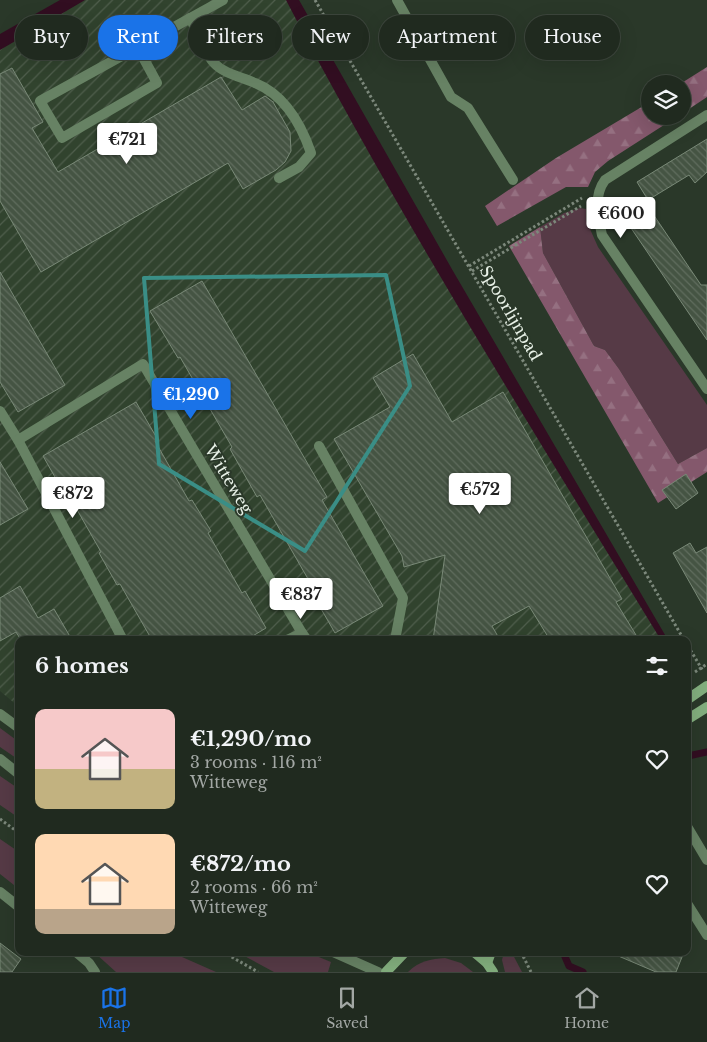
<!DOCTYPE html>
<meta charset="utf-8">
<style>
:root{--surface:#202a1f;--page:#283228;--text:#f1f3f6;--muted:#a2a7a4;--line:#3d463d;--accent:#1a73e8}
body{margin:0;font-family:"Libre Baskerville",serif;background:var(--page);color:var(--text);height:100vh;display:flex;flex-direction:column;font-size:19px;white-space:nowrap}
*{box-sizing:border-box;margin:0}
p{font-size:16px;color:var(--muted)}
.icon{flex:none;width:28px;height:28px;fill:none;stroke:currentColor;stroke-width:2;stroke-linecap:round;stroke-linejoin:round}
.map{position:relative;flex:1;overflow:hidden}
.panel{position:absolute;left:15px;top:636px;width:676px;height:320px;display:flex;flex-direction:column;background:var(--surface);border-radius:10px;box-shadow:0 5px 20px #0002,0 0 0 1px var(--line)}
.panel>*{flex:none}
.hud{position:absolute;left:15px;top:15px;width:678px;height:45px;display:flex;gap:10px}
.buttons{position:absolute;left:641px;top:75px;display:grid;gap:10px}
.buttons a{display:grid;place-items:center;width:50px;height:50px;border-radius:50%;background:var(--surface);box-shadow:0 5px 20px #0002,0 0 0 1px var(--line);font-size:25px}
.price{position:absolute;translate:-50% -42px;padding:0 11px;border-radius:5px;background:#fff;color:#222;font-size:16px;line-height:32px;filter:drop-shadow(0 1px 2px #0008)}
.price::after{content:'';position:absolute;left:50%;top:30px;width:15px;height:11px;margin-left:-8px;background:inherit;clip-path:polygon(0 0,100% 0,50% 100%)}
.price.active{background:var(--accent);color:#fff}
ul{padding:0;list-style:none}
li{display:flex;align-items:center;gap:15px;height:125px;padding:0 20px}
li span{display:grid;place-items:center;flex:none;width:140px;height:100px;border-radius:10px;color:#555}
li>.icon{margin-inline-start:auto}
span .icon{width:60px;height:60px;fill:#fffc;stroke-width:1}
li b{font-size:21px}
h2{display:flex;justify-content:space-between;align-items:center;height:60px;padding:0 20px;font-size:21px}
.pill{padding:0 18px;border-radius:22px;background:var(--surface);box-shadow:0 5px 20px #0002,0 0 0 1px var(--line);font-size:18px;line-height:45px}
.pill.active{background:var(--accent);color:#fff}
.menu{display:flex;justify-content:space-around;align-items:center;height:70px;border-top:1px solid var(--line);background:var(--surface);font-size:14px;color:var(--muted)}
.menu a{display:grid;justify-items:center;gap:2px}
.menu .active{color:var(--accent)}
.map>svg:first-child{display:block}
.industrial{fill:url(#industrial-furrows)}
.green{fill:#563a46}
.forest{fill:url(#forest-firs)}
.water{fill:#320e21}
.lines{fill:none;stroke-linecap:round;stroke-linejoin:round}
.stream{stroke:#320e21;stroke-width:7}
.building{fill:url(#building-back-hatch);stroke:#798977}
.path{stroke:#7c887b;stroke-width:3;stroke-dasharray:2.5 2.5;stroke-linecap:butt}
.lane{stroke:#678264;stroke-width:10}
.street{stroke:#678264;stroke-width:10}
.secondary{stroke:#83af7e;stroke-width:10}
.marked{fill:none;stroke:#3a8e86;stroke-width:4;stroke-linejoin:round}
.labels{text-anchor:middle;stroke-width:4;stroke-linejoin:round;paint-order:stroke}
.street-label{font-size:16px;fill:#e7f0e6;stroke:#2a3829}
</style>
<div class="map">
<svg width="707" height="972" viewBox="0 0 707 972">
<defs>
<pattern id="industrial-furrows" width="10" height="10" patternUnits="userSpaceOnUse" patternTransform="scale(1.25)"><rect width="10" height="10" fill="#31432e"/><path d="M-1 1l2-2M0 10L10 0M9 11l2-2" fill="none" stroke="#4f5e4c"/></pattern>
<pattern id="forest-firs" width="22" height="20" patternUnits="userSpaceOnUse" patternTransform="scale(1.25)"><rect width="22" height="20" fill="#84586c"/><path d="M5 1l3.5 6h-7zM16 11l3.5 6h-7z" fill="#957081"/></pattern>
<pattern id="building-back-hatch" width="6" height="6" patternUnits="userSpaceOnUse" patternTransform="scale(1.25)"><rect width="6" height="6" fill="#455443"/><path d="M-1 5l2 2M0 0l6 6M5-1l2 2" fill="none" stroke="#606d5e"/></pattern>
</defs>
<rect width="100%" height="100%" fill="#2a3829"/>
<path class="industrial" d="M69,0H288L663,640H19V707L0,691V42Z"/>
<g class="green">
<path d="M580,208L586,209V220L598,247L707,405V448L678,464L619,369L605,350L594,346L543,253L540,227L564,213Z"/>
<path d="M0,728L19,742V760L0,747Z"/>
<path d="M0,776L19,789V818L0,805Z"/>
<path d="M0,839L19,852V889L0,874Z"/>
<path d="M504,952L512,953L522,972H505L502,960Z"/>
<path d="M95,953H173L216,972H116Z"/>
<path d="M239,953H309L331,962L328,972H274Z"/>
<path d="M445,958L461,963L473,972H408C419,961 431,959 445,958Z"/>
</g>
<g class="forest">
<path d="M707,67V97L683,113L682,84H680Z"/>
<path d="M650,102V116H678L608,161L595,172L588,187H566L497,226L485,206L556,158Z"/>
<path d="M540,227L543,253L594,346L605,350L619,369L678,464L707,448V472L658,503L509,246Z"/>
</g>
<g class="water">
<path d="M60,0H85L0,50V34Z"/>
<path d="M286,0H299L453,271L668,640H661C532,429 400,219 286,0Z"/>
</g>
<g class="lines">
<g class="stream">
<path d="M688,756L707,752"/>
<path d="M563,952L569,966L583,972"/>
</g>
</g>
<g class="building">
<path d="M12,68L43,122L32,128L58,172L221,77L242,110L265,96L273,102L290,132L291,151L285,162L276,170L243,189L228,163L41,272L0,201V74Z"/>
<path d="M707,139V172L695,183L689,175L648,200L637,182Z"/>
<path d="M653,214L701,285H707V340L631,228Z"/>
<path d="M0,272L65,385L18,412L0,382Z"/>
<path d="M202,281L327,497L322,500L383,606L335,633L309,588L312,586L260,495L257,497L230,449L232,447L180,357L178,358L150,311Z"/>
<path d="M413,354L452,422L503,392L622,599L616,602L639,640H550L529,606L492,626L500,640H433L445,555L404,567L402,556L334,439L390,407L373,378Z"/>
<path d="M136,402L158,440L155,441L189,501L192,500L211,531L208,533L242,593L245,591L266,628L246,640H152L120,584L117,585L99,553L101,552L67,492L64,493L43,456Z"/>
<path d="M0,462L28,509L0,525Z"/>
<path d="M686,474L698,493L676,509L662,490Z"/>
<path d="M690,543L696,553L707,547V613L673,553Z"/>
<path d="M20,586L38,618L54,609L72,640H21L16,632L0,641V598Z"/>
<path d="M0,943L21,959L12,972H0Z"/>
<path d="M609,952H684L676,972H656Z"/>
</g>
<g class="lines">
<g class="path">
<path d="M315,0L684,640"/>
<path d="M469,266L582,198"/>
<path d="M472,271L581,206"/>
<path d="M688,646L703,671"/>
<path d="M695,672L707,664"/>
<path d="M0,819L19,833"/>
<path d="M223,952L258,972"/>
<path d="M521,952L531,972"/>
</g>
<g class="lane">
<path d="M397,0L451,97L468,108L513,180"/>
<path d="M190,18C197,31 205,53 214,63C224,74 242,77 255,83C285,95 301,124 311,153L299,167L279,178"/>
<path d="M138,48L157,83L62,138L40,101L223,0"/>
<path d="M319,446L403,598L395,640"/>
<path d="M0,759L19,774"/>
<path d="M688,828L707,860"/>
<path d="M688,905L707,935"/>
<path d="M333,952L378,972"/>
</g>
<g class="street">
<path d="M707,115L605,180C593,196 598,217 602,235L707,389"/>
<path d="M0,411L18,440L123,640"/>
<path d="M18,440L143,364L302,633"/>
<path d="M287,640L302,633L307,640"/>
<path d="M0,714L19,728"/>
<path d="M0,892L19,907"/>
<path d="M76,952L89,963L95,972"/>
</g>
<g class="secondary">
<path d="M688,699L707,686"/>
<path d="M688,719L707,707"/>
<path d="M474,952L487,963L493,972"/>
<path d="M487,963L491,952"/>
<path d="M386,972L405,952"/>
</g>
</g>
<path class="marked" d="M386,275L410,386L305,551L159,464L144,278Z"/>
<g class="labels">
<g class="street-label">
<text transform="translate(511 313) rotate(60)" y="6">Spoorlijnpad</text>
<text transform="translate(229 479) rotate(59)" y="6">Witteweg</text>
</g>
</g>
</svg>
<div class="buttons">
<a><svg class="icon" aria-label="layers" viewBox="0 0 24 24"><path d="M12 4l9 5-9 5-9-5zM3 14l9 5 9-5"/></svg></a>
</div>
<b class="price" style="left:127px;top:165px">€721</b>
<b class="price" style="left:621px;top:239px">€600</b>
<b class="price active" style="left:191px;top:420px">€1,290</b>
<b class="price" style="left:480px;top:515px">€572</b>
<b class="price" style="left:73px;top:519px">€872</b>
<b class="price" style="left:301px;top:620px">€837</b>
<div class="hud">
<a class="pill">Buy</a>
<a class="pill active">Rent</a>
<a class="pill">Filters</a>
<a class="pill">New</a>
<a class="pill">Apartment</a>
<a class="pill">House</a>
</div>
<section class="panel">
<h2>6 homes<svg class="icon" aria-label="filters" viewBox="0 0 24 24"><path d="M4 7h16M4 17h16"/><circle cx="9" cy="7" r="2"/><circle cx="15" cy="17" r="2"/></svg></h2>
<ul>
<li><span style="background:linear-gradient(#f6c9c9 60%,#c2b280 0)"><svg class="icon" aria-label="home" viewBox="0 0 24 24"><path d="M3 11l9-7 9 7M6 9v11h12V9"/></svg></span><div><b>€1,290/mo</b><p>3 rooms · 116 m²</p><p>Witteweg</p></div><svg class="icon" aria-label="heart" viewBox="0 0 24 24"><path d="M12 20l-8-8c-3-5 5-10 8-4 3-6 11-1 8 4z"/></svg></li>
<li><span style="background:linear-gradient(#ffd9b3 75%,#b9a48a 0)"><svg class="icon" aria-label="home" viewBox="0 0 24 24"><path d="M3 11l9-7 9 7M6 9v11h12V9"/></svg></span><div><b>€872/mo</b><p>2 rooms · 66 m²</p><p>Witteweg</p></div><svg class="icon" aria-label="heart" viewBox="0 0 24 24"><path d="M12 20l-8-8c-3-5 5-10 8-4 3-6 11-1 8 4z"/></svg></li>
</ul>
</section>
</div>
<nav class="menu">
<a class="active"><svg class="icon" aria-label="map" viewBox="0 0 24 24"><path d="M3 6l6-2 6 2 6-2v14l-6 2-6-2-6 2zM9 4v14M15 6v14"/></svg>Map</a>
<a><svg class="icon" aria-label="saved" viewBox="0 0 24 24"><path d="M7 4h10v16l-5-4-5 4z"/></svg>Saved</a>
<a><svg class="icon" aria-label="home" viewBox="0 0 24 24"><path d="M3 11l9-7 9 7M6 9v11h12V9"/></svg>Home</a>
</nav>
